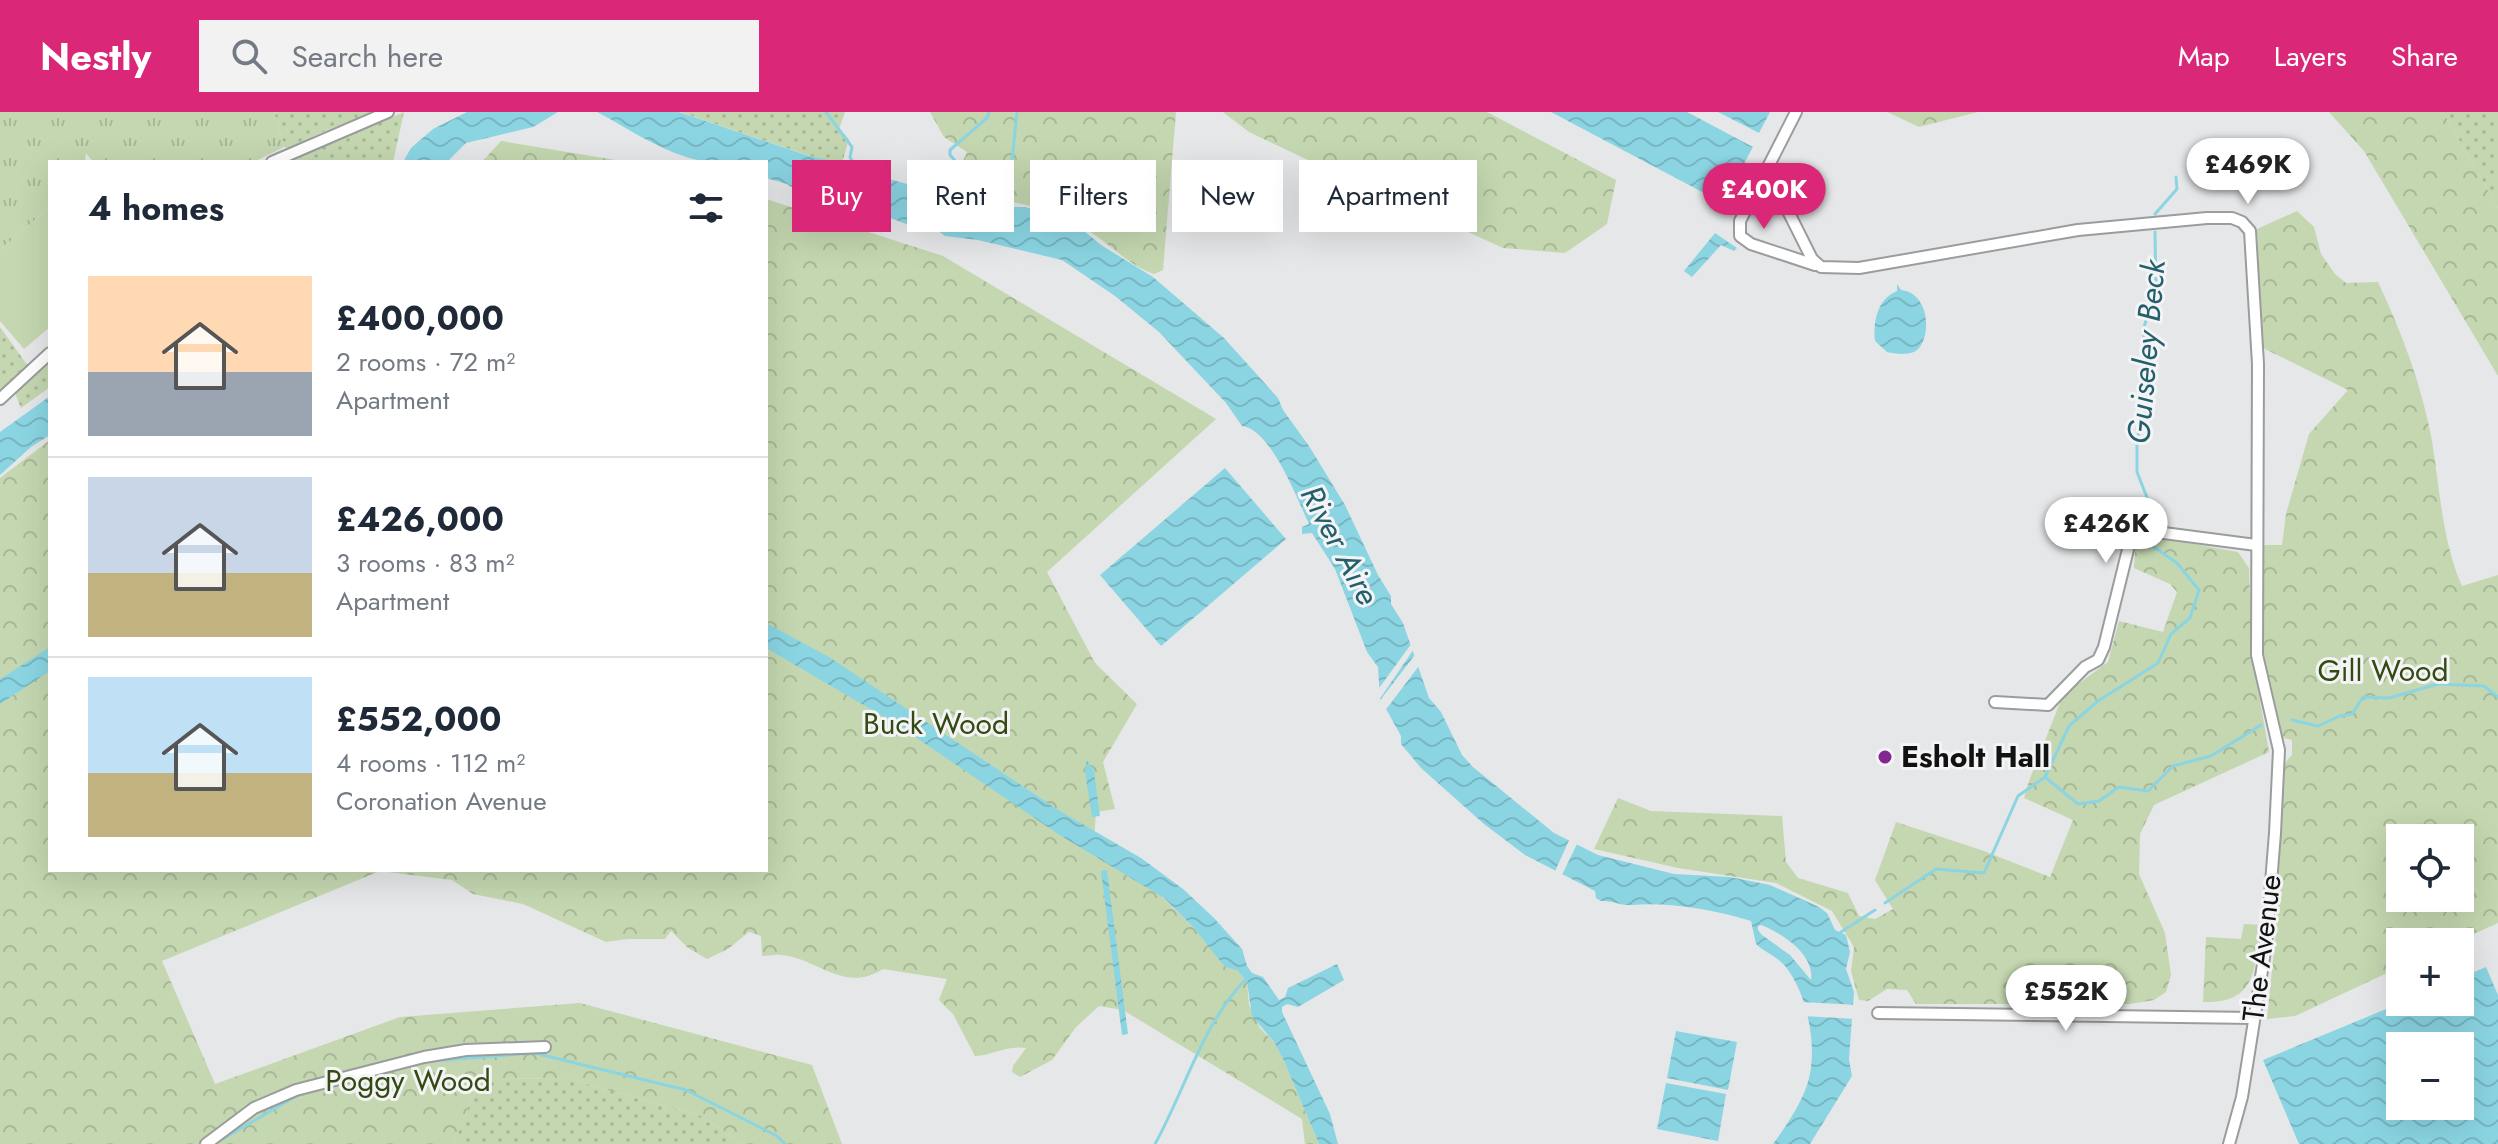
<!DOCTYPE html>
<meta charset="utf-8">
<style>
:root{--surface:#fff;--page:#f2f2f3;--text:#1f2937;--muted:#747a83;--line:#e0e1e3;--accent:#db2777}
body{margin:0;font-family:Jost,sans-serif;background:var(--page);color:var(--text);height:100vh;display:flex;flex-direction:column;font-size:30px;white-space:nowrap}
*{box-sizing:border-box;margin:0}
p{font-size:26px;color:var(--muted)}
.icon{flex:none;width:44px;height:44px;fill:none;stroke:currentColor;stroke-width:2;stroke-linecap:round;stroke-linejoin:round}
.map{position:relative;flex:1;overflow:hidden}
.panel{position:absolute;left:48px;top:48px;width:720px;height:712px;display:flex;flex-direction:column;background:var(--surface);border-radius:0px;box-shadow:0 8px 32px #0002}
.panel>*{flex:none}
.hud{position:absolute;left:792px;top:48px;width:760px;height:72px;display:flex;gap:16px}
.buttons{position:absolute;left:2386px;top:712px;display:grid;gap:16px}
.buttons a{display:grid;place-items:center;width:88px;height:88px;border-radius:0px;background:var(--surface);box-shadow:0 8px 32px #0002;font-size:40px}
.price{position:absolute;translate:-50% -68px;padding:0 18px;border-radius:28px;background:#fff;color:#222;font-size:26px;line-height:52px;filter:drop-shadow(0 2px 4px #0008)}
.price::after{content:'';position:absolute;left:50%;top:48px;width:24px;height:18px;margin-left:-12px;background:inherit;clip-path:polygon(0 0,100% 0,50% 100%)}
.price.selected{background:var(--accent);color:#fff}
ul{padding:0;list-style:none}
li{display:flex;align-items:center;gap:24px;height:200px;padding:0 40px}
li+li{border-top:2px solid var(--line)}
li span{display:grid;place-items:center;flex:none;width:224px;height:160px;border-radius:0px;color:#555}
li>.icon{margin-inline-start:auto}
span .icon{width:96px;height:96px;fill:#fffc;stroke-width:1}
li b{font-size:34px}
h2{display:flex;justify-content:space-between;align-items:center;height:96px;padding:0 40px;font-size:34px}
.tag{padding:0 28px;border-radius:0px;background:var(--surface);box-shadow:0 8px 32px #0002;font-size:28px;line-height:72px}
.tag.selected{background:var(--accent);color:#fff}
header{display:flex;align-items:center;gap:48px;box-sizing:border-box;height:112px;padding:0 40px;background:var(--accent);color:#fff}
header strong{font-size:38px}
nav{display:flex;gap:44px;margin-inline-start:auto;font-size:28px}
.search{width:560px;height:72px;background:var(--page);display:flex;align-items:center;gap:20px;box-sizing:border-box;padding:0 28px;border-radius:0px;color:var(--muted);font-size:30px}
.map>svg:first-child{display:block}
.grass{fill:url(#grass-dots)}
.forest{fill:url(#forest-crowns);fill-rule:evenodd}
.park{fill:url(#park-tufts)}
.garden{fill:#c4d7b0}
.water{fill:url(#water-waves);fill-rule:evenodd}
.pier{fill:#e6e7e8}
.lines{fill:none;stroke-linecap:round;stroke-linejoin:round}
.stream{stroke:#8bd5e3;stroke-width:3}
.minor-casing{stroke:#9b9c9d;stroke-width:14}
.minor{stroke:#fff;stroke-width:10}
.poi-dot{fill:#832691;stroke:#f4f4f6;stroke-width:3}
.labels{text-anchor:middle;stroke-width:6;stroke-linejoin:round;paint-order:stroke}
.park-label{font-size:30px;fill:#334a12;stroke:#f4f4f6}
.poi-label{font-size:30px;font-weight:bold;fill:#111212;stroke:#f4f4f6;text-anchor:start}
.street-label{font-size:30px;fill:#111212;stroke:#f4f4f6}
.water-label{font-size:32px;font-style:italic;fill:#24606b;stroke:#f4f4f6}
</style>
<header>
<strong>Nestly</strong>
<div class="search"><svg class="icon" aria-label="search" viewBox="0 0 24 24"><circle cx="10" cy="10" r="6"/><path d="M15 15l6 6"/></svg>Search here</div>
<nav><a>Map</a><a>Layers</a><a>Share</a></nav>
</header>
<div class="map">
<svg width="2498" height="1032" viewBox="0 0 2498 1032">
<defs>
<pattern id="grass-dots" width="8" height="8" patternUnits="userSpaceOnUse" patternTransform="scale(2)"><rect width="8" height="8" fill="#c4d7b0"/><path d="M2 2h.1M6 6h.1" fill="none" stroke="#a7b896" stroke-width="1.8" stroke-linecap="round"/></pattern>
<pattern id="forest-crowns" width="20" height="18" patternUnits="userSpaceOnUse" patternTransform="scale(2)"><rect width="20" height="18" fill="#c4d7b0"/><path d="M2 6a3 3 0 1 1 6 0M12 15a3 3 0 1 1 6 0" fill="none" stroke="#a7b896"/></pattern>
<pattern id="park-tufts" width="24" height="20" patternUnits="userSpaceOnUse" patternTransform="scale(2)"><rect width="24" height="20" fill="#c4d7b0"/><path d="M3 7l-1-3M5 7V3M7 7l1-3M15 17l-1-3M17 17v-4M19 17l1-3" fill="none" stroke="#a7b896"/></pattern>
<pattern id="water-waves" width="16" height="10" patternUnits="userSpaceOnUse" patternTransform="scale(2)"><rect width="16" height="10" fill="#8bd5e3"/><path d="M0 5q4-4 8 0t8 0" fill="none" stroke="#77b6c2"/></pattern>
</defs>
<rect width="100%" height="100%" fill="#e6e7e8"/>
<g class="grass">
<path d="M274,0H375L327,18L288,36L284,35Z"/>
<path d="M404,0L393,50H288L302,43Z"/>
<path d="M680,0H845L839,17L849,27L842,51L822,48Z"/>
<path d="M2443,0H2498V96Z"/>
<path d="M0,215L28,254L0,283Z"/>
<path d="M50,249V275L21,296L15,281Z"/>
<path d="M565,966L702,1004L742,1032H453L480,967Z"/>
</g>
<g class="forest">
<path d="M930,0H1176L1163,158L1154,162C1128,153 1109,131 1086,117C1049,94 1008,88 966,84L957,63L967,40L944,25Z"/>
<path d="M1223,0H1487L1616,68L1607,112L1565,141L1503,136L1396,87L1344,70L1310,49L1249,20Z"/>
<path d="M1887,0H1978L1919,15Z"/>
<path d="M2329,0H2443L2498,96V264L2364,39Z"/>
<path d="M501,29L628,50H482Z"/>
<path d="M766,87L943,144L1216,307L1047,460L1095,551L1137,592L1103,650L1115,697L1096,700L1093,743L1156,779L1193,815L1225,854L1237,858L1247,870L1249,893L1260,916L1274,930L1284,949L1319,1032H1305L1302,1007L1123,898L1099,894L1076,915L1052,948L1020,965L1012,960L1013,954L1026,936C1008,933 993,943 975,944L953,902L939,888L947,867L883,857C844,882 818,846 781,843C775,842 768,844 762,844L761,824L749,820L728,837L707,847L688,836L671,819L665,827H628L606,830L523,792L473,782L452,768L380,759L162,849L215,972L400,905L580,891L812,953L842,1032H742L702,1004L565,966L480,967L453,1032H0V366L50,328V758H766Z"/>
<path d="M2297,99L2314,115L2321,142L2335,162L2346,171L2378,170C2402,221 2422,274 2432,329C2440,378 2442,429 2462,474L2498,463V811L2456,830H2400V855L2295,904L2267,907L2276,819L2284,652L2292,643V628L2280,625L2262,539L2263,433H2282L2286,402L2309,322L2348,278L2261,235L2257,117ZM2400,726H2460V786H2400Z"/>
<path d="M2144,423L2238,440L2249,456L2252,542L2269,640L2154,693L2140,722L2139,762L2165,821L2171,863L2166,880L2154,888L2130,892H1916L1907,878L1887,877L1868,889L1859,888L1851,859L1854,835L1832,799L1776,771L1678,756L1594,737L1618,686L1651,699L1782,704L1786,750L1798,766L1848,781L1859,804L1875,807L1893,797L1875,768L1896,710L1984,739L2050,765L2073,708L2024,686L2029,669L2063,583L2108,550L2119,509L2163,520L2177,480L2170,472L2134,456L2136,428Z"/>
<path d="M2244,812L2261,813C2253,857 2259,891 2203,890L2206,825L2241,827Z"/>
</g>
<path class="park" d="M0,0H274L284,35L254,50H93L86,41L85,50H50V95L0,138Z"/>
<path class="garden" d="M50,95V215L24,237L0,209V138Z"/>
<g class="water">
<path d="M467,0H558L533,15L466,31L447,50H403L411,36L433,17Z"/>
<path d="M597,0H679L809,44L842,51L858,61L886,66L952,85L993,90L1004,95H1025L1054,103L1084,119L1101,133L1153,165L1224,226L1278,286L1283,298L1309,334L1345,393L1378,463L1391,484V492L1403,511L1429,586L1441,600L1462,643L1473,655L1554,721L1598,743L1674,762L1730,765L1770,773L1819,795L1827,801L1835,818L1846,823L1850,840L1846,857L1854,880L1849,947L1852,964L1810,1032H1773C1786,1014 1800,994 1807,973C1819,939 1808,882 1785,854C1778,845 1764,840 1756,832L1751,809C1715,798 1669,790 1632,793C1621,794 1612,788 1601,789L1596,786L1595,779L1525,743L1484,712L1421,656L1401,632V624L1380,586L1378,555L1367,540L1335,457L1312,421L1302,422V415L1309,412C1297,387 1271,317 1242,314L1226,291L1159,220L1115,184L1062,148L978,128L945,124L937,118L919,117L880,102L847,94L833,85L797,79L787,72L766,66V50C740,50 710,53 686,45C654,35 626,15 597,0ZM1761,813C1782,821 1815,843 1811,868L1790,843L1762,823L1758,818V814Z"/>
<path d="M1551,0H1687L1753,35L1723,91Z"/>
<path d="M1718,0H1770L1759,21Z"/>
<path d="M1715,121L1737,136L1734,139L1721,133L1692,165L1684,159Z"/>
<path d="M1897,172L1901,178C1932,181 1932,232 1914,240C1906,243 1895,242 1887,240L1875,229C1873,210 1877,187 1897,179Z"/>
<path d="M50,284V323L31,335L0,363V320Z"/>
<path d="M1225,356L1286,427L1161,534L1100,463Z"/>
<path d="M766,511L829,545L1060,699L1141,746L1183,777L1214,806L1242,837L1247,854L1252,861L1263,865L1279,888L1285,885L1288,876L1337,852L1344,868L1298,895L1287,892L1282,895V900L1330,1002L1338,1032H1319L1284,949L1274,930L1252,904L1247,870L1237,858L1225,855L1193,815L1164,786L1058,722L896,612L766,536Z"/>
<path d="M50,535V559L0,592V567Z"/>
<path d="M1087,648L1094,659L1100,704L1092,705L1085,660Z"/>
<path d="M1107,758L1128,922L1122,923L1101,759Z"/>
<path d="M2486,855L2498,883V1032H2299L2263,948L2403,890H2460V866ZM2400,934H2460V994H2400Z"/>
<path d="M1676,919L1737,930L1728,978L1667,966Z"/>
<path d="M1666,971L1726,982L1718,1029L1657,1017Z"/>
</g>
<g class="pier">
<path d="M1414,528L1416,534L1379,588L1377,579Z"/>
<path d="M1418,539L1422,550L1384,600L1378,591Z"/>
<path d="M1570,726L1578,730L1560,767L1553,764Z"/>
<path d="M1801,890L1859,893L1855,907L1804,904Z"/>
</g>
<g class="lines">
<g class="stream">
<path d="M826,0L852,35L850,45L858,61"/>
<path d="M991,72L1008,59L1012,49L1017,0"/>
<path d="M943,82C944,66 955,65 957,51L950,43V38L987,6L989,0"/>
<path d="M2155,102L2177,77L2176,65"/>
<path d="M2149,407L2148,388L2137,360V327L2146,295L2143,253L2144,215L2156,176L2155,120"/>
<path d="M2292,608L2318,614L2340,604L2352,602L2363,585L2389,586L2438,572L2484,574L2498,585"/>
<path d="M2045,665L2078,692L2099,689L2119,675L2148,679L2173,654L2211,644L2261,613"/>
<path d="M1885,791L1936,757L1984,761L2018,684L2045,665L2069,614L2098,589L2158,551L2171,522L2190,506L2199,478L2177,451L2151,433L2150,425"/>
<path d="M1838,822L1875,798"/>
<path d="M432,949L534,941L686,978L777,1024L785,1032"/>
<path d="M214,1032L298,983L309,980"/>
<path d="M1155,1032C1185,978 1202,913 1245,868"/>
</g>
<defs>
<g id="minor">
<path d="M1796,0L1767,57L1812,147L1821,155L1859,156L2078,118L2207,106H2232L2242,110L2250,119L2258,252L2257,543L2279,638L2275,721L2266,833L2242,985L2229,1032"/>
<path d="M272,50L388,0"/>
<path d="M1767,57L1740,109V124L1751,132L1815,153"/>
<path d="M0,287L50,241"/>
<path d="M1995,590L2048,593L2085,555L2098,548L2104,535L2133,417L2256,433"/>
<path d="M1878,901L2254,906"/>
<path d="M206,1032L254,996L296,978L424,945L466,938L545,935"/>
</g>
</defs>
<use href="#minor" class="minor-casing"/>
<use href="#minor" class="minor"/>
</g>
<circle class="poi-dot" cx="1885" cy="645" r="8"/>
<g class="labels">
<g class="park-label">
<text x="2383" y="569">Gill Wood</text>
<text x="936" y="622">Buck Wood</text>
<text x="408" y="979">Poggy Wood</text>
</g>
<g class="poi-label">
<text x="1901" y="655">Esholt Hall</text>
</g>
<g class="street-label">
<text transform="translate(2262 836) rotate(-83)" y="10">The Avenue</text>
</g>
<g class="water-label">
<text transform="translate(2146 240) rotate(-85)" y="11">Guiseley Beck</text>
<text transform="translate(1340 433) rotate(62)" y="11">River Aire</text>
</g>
</g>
</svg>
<div class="buttons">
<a><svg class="icon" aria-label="locate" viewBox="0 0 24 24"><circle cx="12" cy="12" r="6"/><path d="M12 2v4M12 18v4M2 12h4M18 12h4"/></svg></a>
<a>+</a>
<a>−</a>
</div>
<b class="price" style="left:2248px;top:94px">£469K</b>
<b class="price selected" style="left:1764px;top:119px">£400K</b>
<b class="price" style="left:2106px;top:453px">£426K</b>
<b class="price" style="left:2066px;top:921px">£552K</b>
<div class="hud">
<a class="tag selected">Buy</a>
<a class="tag">Rent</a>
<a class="tag">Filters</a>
<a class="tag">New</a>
<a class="tag">Apartment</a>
</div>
<section class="panel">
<h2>4 homes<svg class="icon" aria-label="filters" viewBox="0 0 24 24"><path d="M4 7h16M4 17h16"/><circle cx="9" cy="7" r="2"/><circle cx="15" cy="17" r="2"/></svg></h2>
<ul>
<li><span style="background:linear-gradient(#ffd9b3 60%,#9aa5b1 0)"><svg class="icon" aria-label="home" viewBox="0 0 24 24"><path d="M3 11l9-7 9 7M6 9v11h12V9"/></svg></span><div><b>£400,000</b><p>2 rooms · 72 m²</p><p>Apartment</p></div></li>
<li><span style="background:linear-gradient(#c9d6e8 60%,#c2b280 0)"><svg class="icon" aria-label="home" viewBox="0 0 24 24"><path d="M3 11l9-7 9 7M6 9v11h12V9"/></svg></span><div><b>£426,000</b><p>3 rooms · 83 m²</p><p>Apartment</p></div></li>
<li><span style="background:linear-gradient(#bfe0f5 60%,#c2b280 0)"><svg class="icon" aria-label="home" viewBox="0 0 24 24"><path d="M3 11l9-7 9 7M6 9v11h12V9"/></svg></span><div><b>£552,000</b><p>4 rooms · 112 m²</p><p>Coronation Avenue</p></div></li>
</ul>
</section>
</div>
